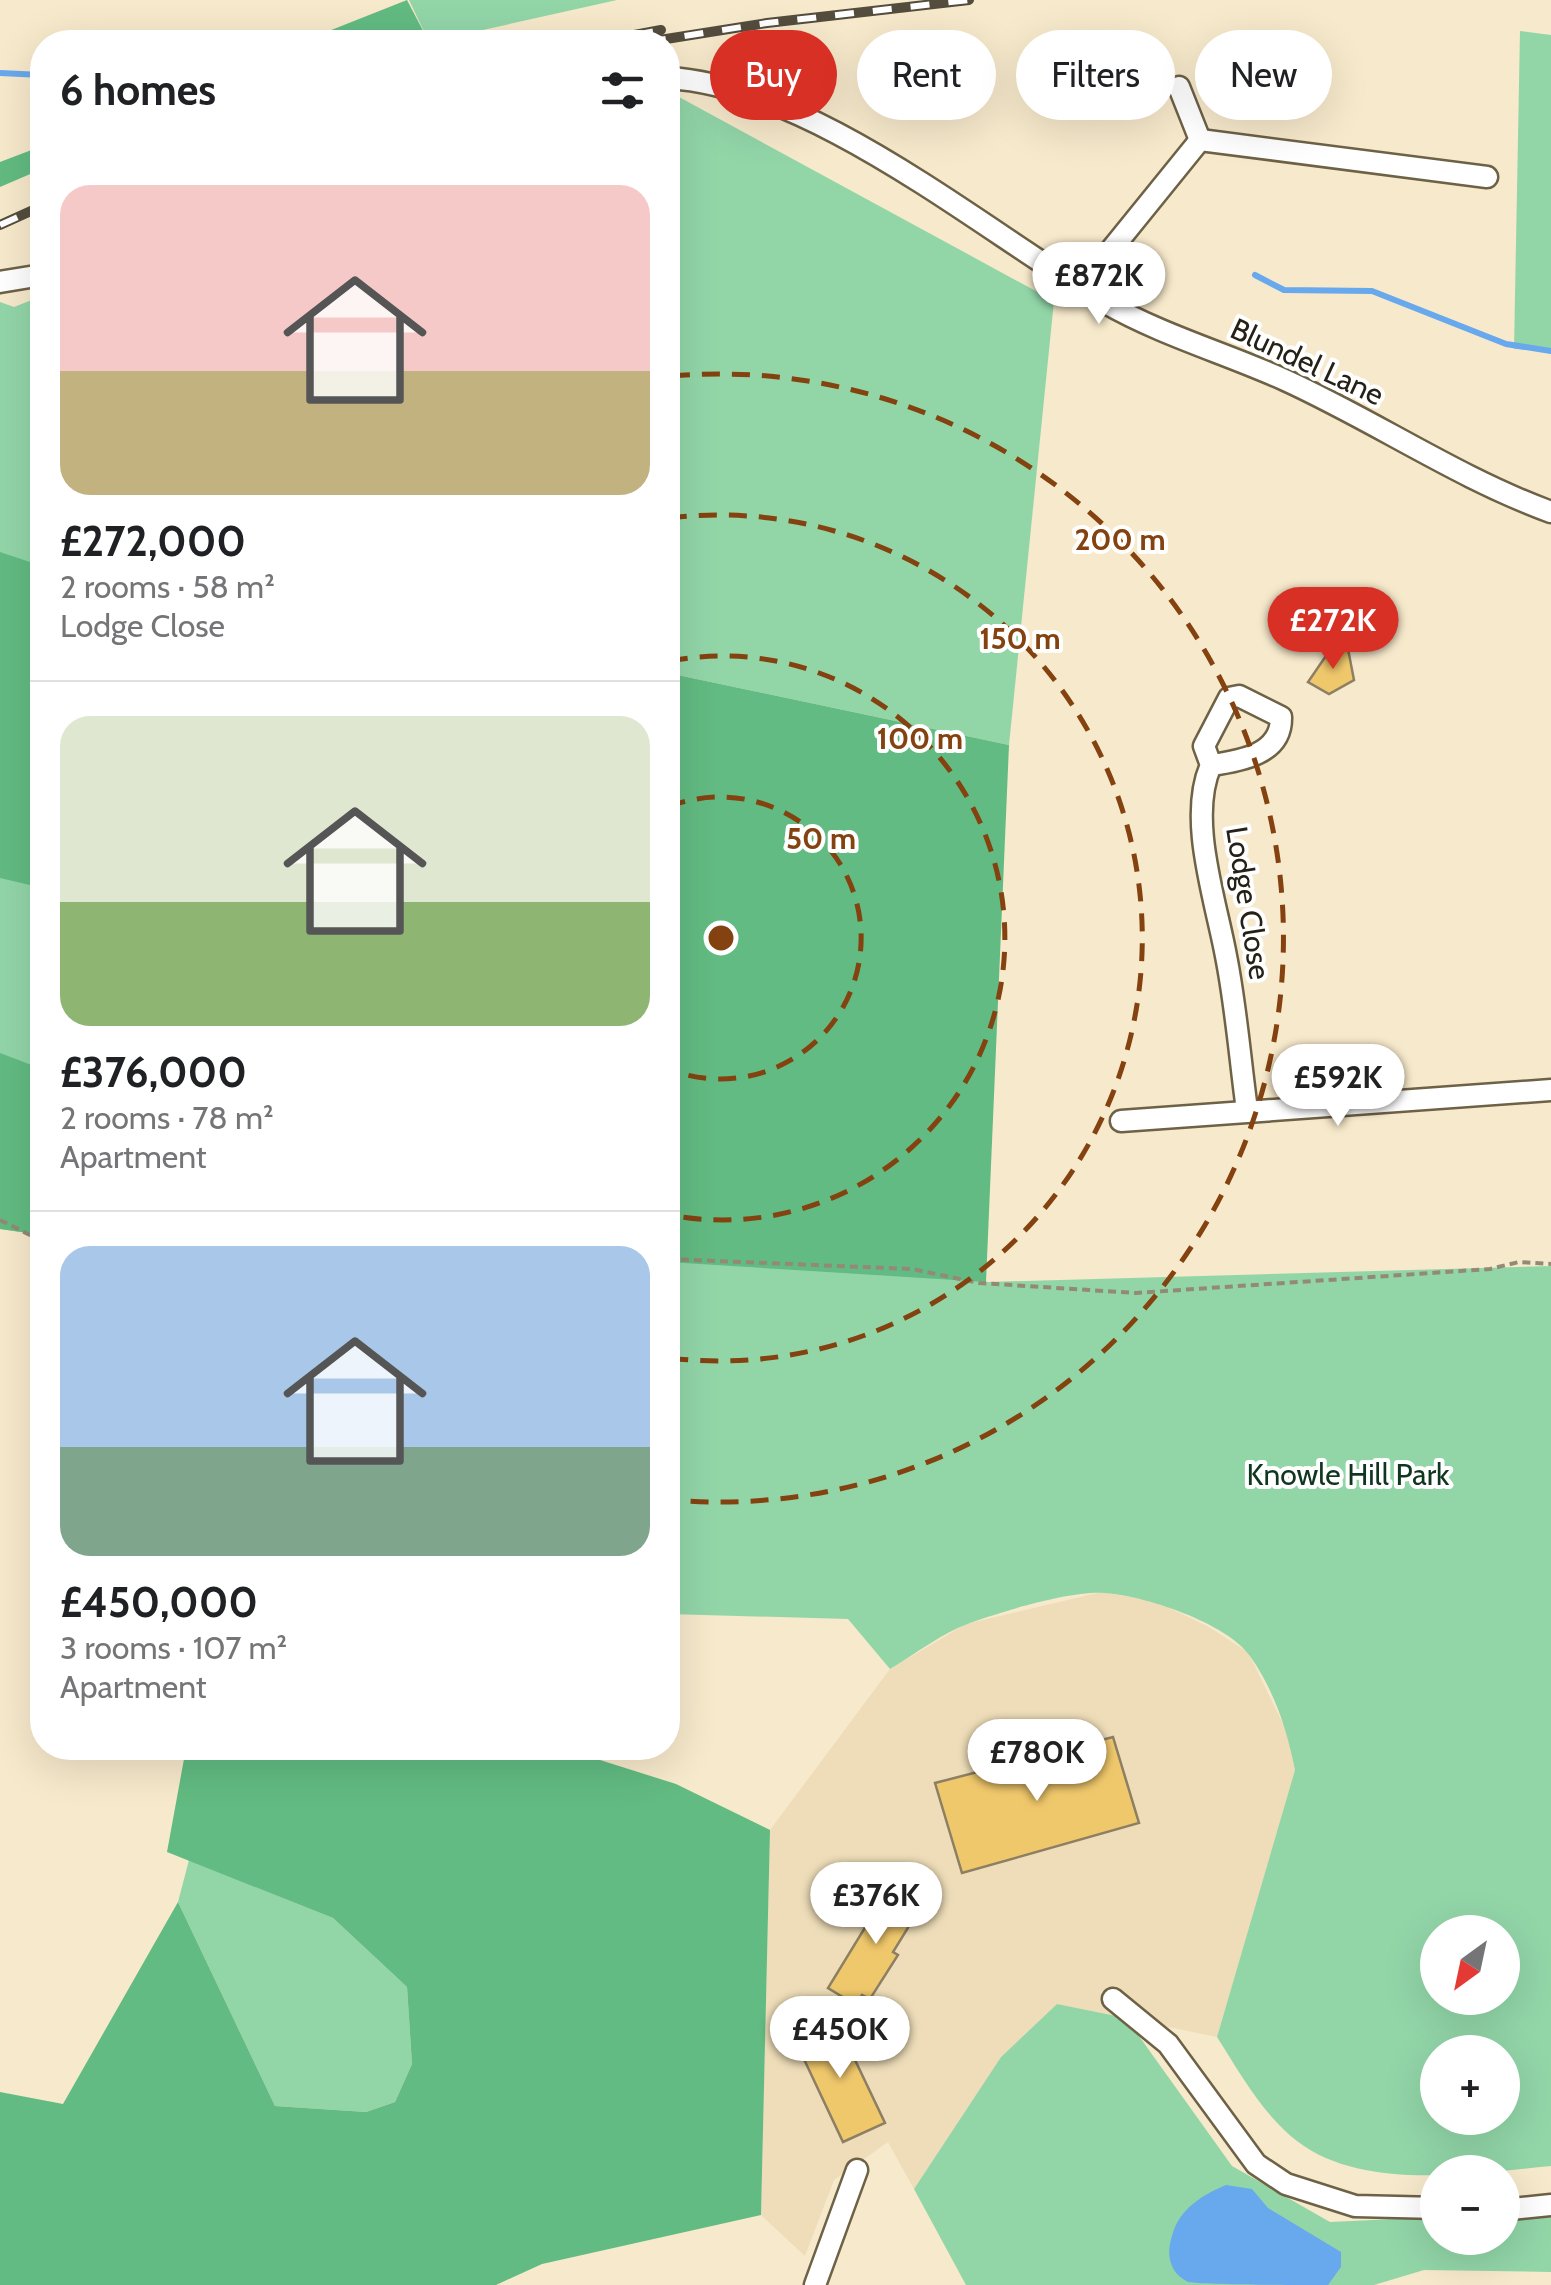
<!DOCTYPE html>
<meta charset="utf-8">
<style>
:root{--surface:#fff;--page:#f6f6f6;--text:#202124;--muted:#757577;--line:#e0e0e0;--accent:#d93025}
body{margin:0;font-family:Cabin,sans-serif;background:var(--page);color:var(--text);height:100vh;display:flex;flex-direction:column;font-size:38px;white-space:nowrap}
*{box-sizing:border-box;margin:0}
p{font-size:32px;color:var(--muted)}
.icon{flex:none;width:55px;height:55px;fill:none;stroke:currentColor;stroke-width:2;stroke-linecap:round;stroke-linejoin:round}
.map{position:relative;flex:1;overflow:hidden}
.sheet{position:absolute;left:30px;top:30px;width:650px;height:1730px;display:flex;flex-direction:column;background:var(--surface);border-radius:40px;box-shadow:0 10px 40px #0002}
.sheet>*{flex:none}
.banner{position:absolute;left:710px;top:30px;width:690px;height:90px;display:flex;gap:20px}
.needle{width:65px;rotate:213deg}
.tools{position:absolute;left:1420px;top:1915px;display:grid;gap:20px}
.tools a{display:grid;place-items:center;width:100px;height:100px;border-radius:50%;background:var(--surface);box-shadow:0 10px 40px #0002;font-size:50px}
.price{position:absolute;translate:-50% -85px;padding:0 22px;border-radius:35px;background:#fff;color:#222;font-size:32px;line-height:65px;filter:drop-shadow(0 2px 5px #0008)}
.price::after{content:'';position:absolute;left:50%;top:60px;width:30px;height:22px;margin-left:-15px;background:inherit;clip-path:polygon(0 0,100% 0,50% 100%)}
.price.on{background:var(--accent);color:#fff}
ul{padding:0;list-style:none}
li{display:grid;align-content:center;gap:20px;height:530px;padding:0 30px}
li+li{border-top:2px solid var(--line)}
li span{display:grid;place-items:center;height:310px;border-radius:30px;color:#555}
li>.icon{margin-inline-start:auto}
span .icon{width:180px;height:180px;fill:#fffc;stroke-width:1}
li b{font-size:42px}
h2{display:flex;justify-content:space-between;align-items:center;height:120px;padding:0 30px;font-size:42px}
.chip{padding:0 35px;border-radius:45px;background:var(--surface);box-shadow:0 10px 40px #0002;font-size:35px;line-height:90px}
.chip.on{background:var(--accent);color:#fff}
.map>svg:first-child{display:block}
.built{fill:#eeddb8}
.green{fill:#92d6a8;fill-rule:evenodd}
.forest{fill:#62bb82}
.water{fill:#68a8ed}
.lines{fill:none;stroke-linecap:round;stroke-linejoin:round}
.stream{stroke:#68a8ed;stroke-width:6}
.building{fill:#f0c86c;stroke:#8c7f64;stroke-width:2.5}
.minor-casing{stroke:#6d6146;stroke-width:25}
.path{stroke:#938a75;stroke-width:4;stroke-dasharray:8 5;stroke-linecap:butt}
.minor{stroke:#fff;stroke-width:20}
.rail-casing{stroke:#544d3e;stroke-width:10}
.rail{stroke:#fff;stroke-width:6;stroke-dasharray:19;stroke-linecap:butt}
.ring{fill:none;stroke:#844210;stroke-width:5;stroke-dasharray:18 12}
.labels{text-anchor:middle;stroke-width:8;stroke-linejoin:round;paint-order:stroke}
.street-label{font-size:30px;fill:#262116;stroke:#fff}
.park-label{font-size:30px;fill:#10361f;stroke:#fff}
.centre{fill:#844210;stroke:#fff;stroke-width:5}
.ring-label{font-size:30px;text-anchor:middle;font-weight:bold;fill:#844210;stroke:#fff;stroke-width:8;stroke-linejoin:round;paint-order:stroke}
</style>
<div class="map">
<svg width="1551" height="2285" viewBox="0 0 1551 2285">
<rect width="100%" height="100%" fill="#f7e9cb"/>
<path class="built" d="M1101,1592L1155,1601L1207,1626L1248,1652L1288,1734L1295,1770L1217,2037L1057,2004L1001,2057L914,2189L888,2142L834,2180L805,2256L761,2215L770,1830L890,1669L966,1624Z"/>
<g class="green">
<path d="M409,0H617L429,42Z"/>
<path d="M1520,31L1551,35V350L1514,349Z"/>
<path d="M668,91L1054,301L1009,745L668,673Z"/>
<path d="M42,296V1235L0,1229V302L14,307Z"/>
<path d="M668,1021L986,1282L1551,1266V2166C1474,2173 1363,2192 1297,2141C1263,2115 1240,2073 1217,2037L1295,1770C1287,1729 1274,1690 1250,1656C1227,1623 1143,1595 1104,1593C1070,1591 1003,1611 970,1623C942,1633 915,1654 890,1669L848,1619L668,1614ZM1438,1932H1502V1998H1438ZM1438,2052H1502V2118H1438Z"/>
<path d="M189,1860L333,1918L407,1987L412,2064L395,2102L366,2112L275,2106L178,1902Z"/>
<path d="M1057,2004L1126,2018L1232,2166L1330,2222L1437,2217L1438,2238H1502L1503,2214L1551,2212V2272L1424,2270L1374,2285H966L914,2189L1001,2057Z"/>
</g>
<g class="forest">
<path d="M407,0L429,42H301Z"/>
<path d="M42,146V169L0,187V162Z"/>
<path d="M0,552L42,566V876L30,885L0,878Z"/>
<path d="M668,673L1009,745L986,1282L668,1262Z"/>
<path d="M0,1053L42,1069V1235L0,1229Z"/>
<path d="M186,1748H562L676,1784L770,1830L761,2215L542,2264L496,2285H0V2092L63,2104L178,1902L275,2106L366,2112L395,2102L412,2064L407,1987L333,1918L167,1852Z"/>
</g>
<path class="water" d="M1226,2185L1252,2189L1268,2208L1341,2252V2267L1328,2285C1300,2285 1209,2285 1188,2282C1169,2273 1166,2254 1172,2236C1179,2209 1202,2195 1226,2185Z"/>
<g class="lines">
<g class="stream">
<path d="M0,73L42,75"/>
<path d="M1255,275L1284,290L1372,291L1506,344L1551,351"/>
</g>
</g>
<g class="building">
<path d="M1348,649L1354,680L1329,694L1308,682L1330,650Z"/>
<path d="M1113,1737L1139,1823L962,1873L935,1783Z"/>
<path d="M891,1885L922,1905L893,1952L898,1955L870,1999L862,1995L856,2005L828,1988Z"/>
<path d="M836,2020L885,2123L843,2142L794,2038Z"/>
</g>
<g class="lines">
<defs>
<g id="minor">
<path d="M668,78C812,86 981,229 1104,302C1161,335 1225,353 1285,380C1375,421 1458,478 1551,512"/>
<path d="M1179,87L1200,140"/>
<path d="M0,282L42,275"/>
<path d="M1081,287L1200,140L1487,177"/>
<path d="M1211,765L1204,746L1229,698L1239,696L1281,717C1282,754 1241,761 1211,765C1187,818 1216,901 1226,956C1236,1006 1240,1059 1247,1110"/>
<path d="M1121,1121L1551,1090"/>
<path d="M1113,1999L1168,2044L1256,2164L1286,2184L1355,2206L1438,2208"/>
<path d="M1502,2210L1551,2205"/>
<path d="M815,2285L857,2170"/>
</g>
</defs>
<use href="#minor" class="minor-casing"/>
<g class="path">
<path d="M0,1220L42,1241"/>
<path d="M668,1259L912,1269L979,1283L1136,1293L1490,1269L1519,1262L1551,1264"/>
</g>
<use href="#minor" class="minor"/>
<defs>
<g id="rail">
<path d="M597,42L661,30"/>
<path d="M647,42L767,23L969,0"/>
<path d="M0,225L42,206"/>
</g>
</defs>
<use href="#rail" class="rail-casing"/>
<use href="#rail" class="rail"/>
</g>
<g class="ring">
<path d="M668 807A141 141 0 1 1 668 1069"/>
<path d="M670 661A282 282 0 1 1 670 1215"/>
<path d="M669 518A423 423 0 1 1 669 1358"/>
<path d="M672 376A564 564 0 1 1 672 1500"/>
</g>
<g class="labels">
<g class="street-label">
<text transform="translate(1307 362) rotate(25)" y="10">Blundel Lane</text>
<text transform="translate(1248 903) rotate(81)" y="10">Lodge Close</text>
</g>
<g class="park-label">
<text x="1348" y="1485">Knowle Hill Park</text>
</g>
</g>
<circle cx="721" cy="938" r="15" class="centre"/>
<g class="ring-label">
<text x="1120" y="550">200 m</text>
<text x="1020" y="649">150 m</text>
<text x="920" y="749">100 m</text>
<text x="821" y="849">50 m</text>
</g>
</svg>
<div class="tools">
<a><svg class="needle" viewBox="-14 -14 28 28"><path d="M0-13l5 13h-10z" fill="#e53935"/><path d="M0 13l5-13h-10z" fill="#757577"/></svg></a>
<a>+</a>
<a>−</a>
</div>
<b class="price" style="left:1099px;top:327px">£872K</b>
<b class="price on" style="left:1333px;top:672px">£272K</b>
<b class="price" style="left:1338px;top:1129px">£592K</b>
<b class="price" style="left:1037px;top:1804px">£780K</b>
<b class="price" style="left:876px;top:1947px">£376K</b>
<b class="price" style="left:840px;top:2081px">£450K</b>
<div class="banner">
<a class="chip on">Buy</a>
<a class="chip">Rent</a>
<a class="chip">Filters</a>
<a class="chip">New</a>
</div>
<section class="sheet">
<h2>6 homes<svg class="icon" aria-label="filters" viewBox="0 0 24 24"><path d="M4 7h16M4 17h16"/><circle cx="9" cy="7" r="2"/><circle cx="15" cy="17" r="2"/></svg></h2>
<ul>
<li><span style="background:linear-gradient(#f6c9c9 60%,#c2b280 0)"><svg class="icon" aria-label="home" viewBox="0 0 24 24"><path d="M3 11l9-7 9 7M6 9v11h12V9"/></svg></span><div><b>£272,000</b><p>2 rooms · 58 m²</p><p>Lodge Close</p></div></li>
<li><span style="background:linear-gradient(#dfe7d0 60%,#8fb573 0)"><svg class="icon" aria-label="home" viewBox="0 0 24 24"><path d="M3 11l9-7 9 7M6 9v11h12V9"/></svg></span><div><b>£376,000</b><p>2 rooms · 78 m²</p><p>Apartment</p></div></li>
<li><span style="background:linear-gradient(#a9c7e8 65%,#7fa58c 0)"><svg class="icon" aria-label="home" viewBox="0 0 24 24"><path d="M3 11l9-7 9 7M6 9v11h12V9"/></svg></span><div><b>£450,000</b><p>3 rooms · 107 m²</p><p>Apartment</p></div></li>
</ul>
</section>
</div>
